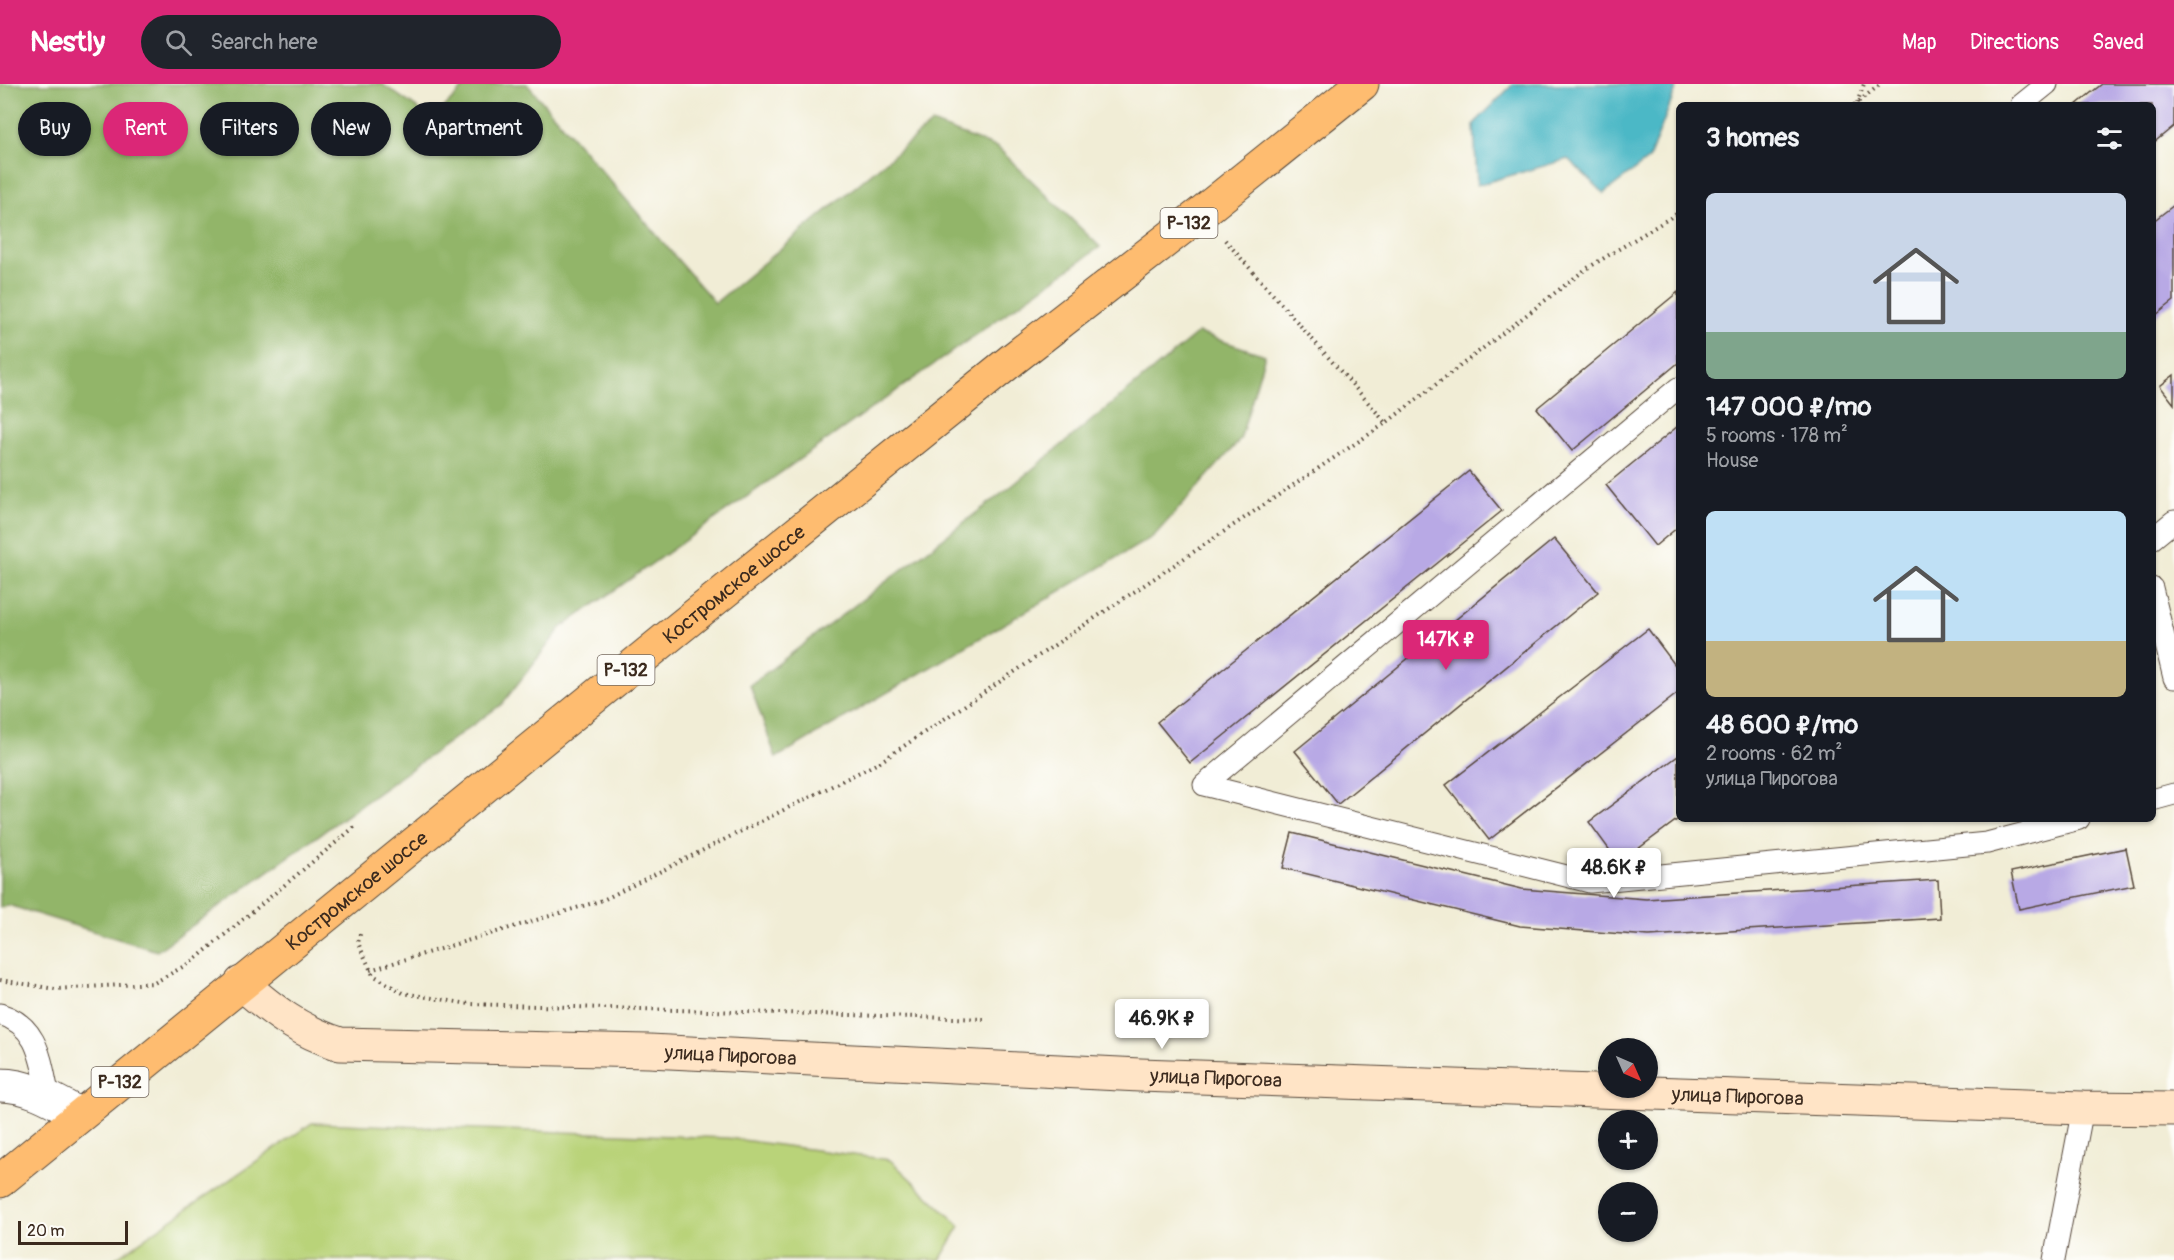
<!DOCTYPE html>
<meta charset="utf-8">
<style>
:root{--surface:#171b24;--page:#20242c;--text:#f1f3f6;--muted:#9ea1a6;--accent:#db2777}
body{margin:0;font-family:Pangolin,sans-serif;background:var(--page);color:var(--text);height:100vh;display:flex;flex-direction:column;font-size:22px;white-space:nowrap}
*{box-sizing:border-box;margin:0}
p{font-size:20px;color:var(--muted)}
.icon{flex:none;width:33px;height:33px;fill:none;stroke:currentColor;stroke-width:2;stroke-linecap:round;stroke-linejoin:round}
.map{position:relative;flex:1;overflow:hidden}
.drawer{position:absolute;left:1676px;top:18px;width:480px;height:720px;display:flex;flex-direction:column;background:var(--surface);border-radius:9px;box-shadow:0 2px 4px #0004}
.drawer>*{flex:none}
.top-card{position:absolute;left:18px;top:18px;width:570px;height:54px;display:flex;gap:12px}
.needle{width:39px;rotate:135deg}
.tools{position:absolute;left:1598px;top:954px;display:grid;gap:12px}
.tools a{display:grid;place-items:center;width:60px;height:60px;border-radius:50%;background:var(--surface);box-shadow:0 2px 4px #0004;font-size:30px}
.scale{position:absolute;left:18px;bottom:15px;width:110px;box-sizing:border-box;padding-left:6px;border:3px solid #3b2a1e;border-top:0;font-size:16px;line-height:21px;white-space:nowrap;color:#3b2a1e;-webkit-text-stroke:4px #fdfcf7;paint-order:stroke}
.price{position:absolute;translate:-50% -51px;padding:0 14px;border-radius:6px;background:#fff;color:#222;font-size:20px;line-height:39px;filter:drop-shadow(0 2px 3px #0008)}
.price::after{content:'';position:absolute;left:50%;top:36px;width:18px;height:14px;margin-left:-9px;background:inherit;clip-path:polygon(0 0,100% 0,50% 100%)}
.price.on{background:var(--accent);color:#fff}
ul{padding:0;list-style:none}
li{display:grid;align-content:center;gap:12px;height:318px;padding:0 30px}
li span{display:grid;place-items:center;height:186px;border-radius:9px;color:#555}
li>.icon{margin-inline-start:auto}
span .icon{width:108px;height:108px;fill:#fffc;stroke-width:1}
li b{font-size:26px}
h2{display:flex;justify-content:space-between;align-items:center;height:72px;padding:0 30px;font-size:26px}
.pill{padding:0 21px;border-radius:27px;background:var(--surface);box-shadow:0 2px 4px #0004;font-size:21px;line-height:54px}
.pill.on{background:var(--accent);color:#fff}
header{display:flex;align-items:center;gap:36px;box-sizing:border-box;height:84px;padding:0 30px;background:var(--accent);color:#fff}
header strong{font-size:28px}
nav{display:flex;gap:33px;margin-inline-start:auto;font-size:21px}
.search{width:420px;height:54px;background:var(--page);display:flex;align-items:center;gap:15px;box-sizing:border-box;padding:0 21px;border-radius:33px;color:var(--muted);font-size:22px}
.map>svg:first-child{display:block}
.green{fill:#b9d379;stroke:#7a7e4c;stroke-width:1.5}
.forest{fill:#92b569;stroke:#667044;stroke-width:1.5}
.water{fill:#4bb8c6;stroke:#437172;stroke-width:1.5}
.building{fill:#b8a9e5}
.lines{fill:none;stroke-linecap:round;stroke-linejoin:round}
.lane-casing{stroke:#56473a;stroke-width:23}
.street-casing{stroke:#56473a;stroke-width:35}
.secondary-casing{stroke:#56473a;stroke-width:35}
.highway-casing{stroke:#56473a;stroke-width:35}
.path{stroke:#56473a;stroke-width:4;stroke-dasharray:1.5 4.5;stroke-linecap:butt}
.lane{stroke:#fff;stroke-width:21}
.street{stroke:#fff;stroke-width:33}
.secondary{stroke:#ffe4c6;stroke-width:33}
.highway{stroke:#febc70;stroke-width:33}
.labels{text-anchor:middle;stroke-width:4.5;stroke-linejoin:round;paint-order:stroke}
.shield{fill:#fdfcf7;stroke:#75695f;stroke-width:1.5}
.shield-label{font-size:18px;font-weight:bold;fill:#3b2a1e}
.street-label{font-size:20px;fill:#3b2a1e;stroke:#fdfcf7}
</style>
<header>
<strong>Nestly</strong>
<div class="search"><svg class="icon" aria-label="search" viewBox="0 0 24 24"><circle cx="10" cy="10" r="6"/><path d="M15 15l6 6"/></svg>Search here</div>
<nav><a>Map</a><a>Directions</a><a>Saved</a></nav>
</header>
<div class="map">
<svg width="2174" height="1176" viewBox="0 0 2174 1176">
<rect width="100%" height="100%" fill="#fdfcf7"/>
<filter id="ink" filterUnits="userSpaceOnUse"><feTurbulence type="fractalNoise" baseFrequency=".0167" numOctaves="2"/><feDisplacementMap in="SourceGraphic" scale="12" xChannelSelector="R" yChannelSelector="G"/><feConvolveMatrix kernelMatrix="1 2 1 2 8 2 1 2 1" color-interpolation-filters="sRGB"/></filter>
<filter id="wash" filterUnits="userSpaceOnUse"><feTurbulence type="fractalNoise" baseFrequency=".008" numOctaves="4" result="noise"/><feDisplacementMap in="SourceGraphic" scale="24" xChannelSelector="R" yChannelSelector="G"/><feGaussianBlur stdDeviation="1.35" result="paint"/><feColorMatrix in="noise" values="0 0 0 0 0 0 0 0 0 0 0 0 0 0 0 0 0 1.4 0 .05"/><feComposite in="paint" operator="in"/></filter>
<g filter="url(#wash)">
<rect width="100%" height="100%" fill="#f1edd6"/>
<path class="green" d="M312,1039L727,1054L890,1076L960,1142L940,1176H113Z"/>
<g class="forest">
<path d="M0,0H382L433,35L467,0H527L715,219L932,39L998,64L1100,163L561,544L502,620L157,867L8,821L0,824Z"/>
<path d="M1198,249L1265,271L1240,356L1154,452L776,674L750,601L1013,401Z"/>
</g>
<path class="water" d="M1513,0H1678L1649,75L1604,109L1568,75L1477,101L1474,40Z"/>
<g id="blocks">
<g class="building">
<path d="M2102,0H2174V42L2152,60V21H2076Z"/>
<path d="M2174,121V217L2152,234V138Z"/>
<path d="M1678,208V279L1572,367L1537,324Z"/>
<path d="M2174,291V320L2160,302Z"/>
<path d="M1678,342V443L1655,462L1606,401Z"/>
<path d="M1469,387L1502,427L1190,679L1157,638Z"/>
<path d="M1554,455L1598,508L1338,720L1295,667Z"/>
<path d="M1648,545L1678,585V609L1489,756L1446,701Z"/>
<path d="M1678,672V735L1619,779L1589,738Z"/>
<path d="M1292,749L1522,805L1646,815L1938,796L1940,834L1649,852L1520,842L1283,784Z"/>
<path d="M2126,764L2134,801L2019,825L2011,788Z"/>
</g>
</g>
</g>
<g filter="url(#ink)">
<use href="#blocks" fill-opacity="0" stroke="#56473a" stroke-width="1.5"/>
<g class="lines">
<defs>
<g id="lane">
<path d="M2021,21L2047,0"/>
<path d="M1678,304L1204,701L1590,798L1987,759L2079,735"/>
<path d="M2152,455L2174,437"/>
<path d="M2152,504L2174,594"/>
<path d="M2152,716L2174,710"/>
<path d="M0,930C40,942 41,979 49,1013"/>
<path d="M2054,1176L2083,1024"/>
</g>
<path id="street" d="M0,1001C30,1001 55,1017 80,1031"/>
<g id="secondary">
<path id="s1" d="M241,899C273,927 299,947 340,960L649,967L1140,991L2083,1024L2174,1025"/>
</g>
<g id="highway">
<path id="s2" d="M0,1097L673,549L1013,275L1200,130L1362,0"/>
</g>
</defs>
<use href="#lane" class="lane-casing"/>
<use href="#street" class="street-casing"/>
<use href="#secondary" class="secondary-casing"/>
<use href="#highway" class="highway-casing"/>
<g class="path">
<path d="M1857,19L1864,0"/>
<path d="M1854,21L1881,0"/>
<path d="M1225,156L1386,339L1586,185L1678,129"/>
<path d="M360,850L358,859L373,891L403,909L469,920L986,935"/>
<path d="M370,886L603,816L880,678L1386,339"/>
<path d="M0,896L55,905L154,899L193,877L357,741"/>
</g>
<use href="#lane" class="lane"/>
<use href="#street" class="street"/>
<use href="#secondary" class="secondary"/>
<use href="#highway" class="highway"/>
</g>
</g>
<g class="labels">
<g class="shield">
<rect x="1160.5" y="124" width="57" height="30" rx="4.5"/>
<rect x="597.5" y="571" width="57" height="30" rx="4.5"/>
<rect x="91.5" y="983" width="57" height="30" rx="4.5"/>
</g>
<g class="shield-label">
<text x="1189" y="145">Р-132</text>
<text x="626" y="592">Р-132</text>
<text x="120" y="1004">Р-132</text>
</g>
<g class="street-label">
<text dy="7" stroke="none"><textPath href="#s2" startOffset="946">Костромское шоссе</textPath></text>
<text dy="7" stroke="none"><textPath href="#s2" startOffset="460">Костромское шоссе</textPath></text>
<text dy="7" stroke="none"><textPath href="#s1" startOffset="508">улица Пирогова</textPath></text>
<text dy="7" stroke="none"><textPath href="#s1" startOffset="994">улица Пирогова</textPath></text>
<text dy="7" stroke="none"><textPath href="#s1" startOffset="1516">улица Пирогова</textPath></text>
</g>
</g>
</svg>
<div class="tools">
<a><svg class="needle" viewBox="-14 -14 28 28"><path d="M0-13l5 13h-10z" fill="#e53935"/><path d="M0 13l5-13h-10z" fill="#9ea1a6"/></svg></a>
<a>+</a>
<a>−</a>
</div>
<div class="scale">20 m</div>
<b class="price on" style="left:1446px;top:587px">147K ₽</b>
<b class="price" style="left:1614px;top:815px">48.6K ₽</b>
<b class="price" style="left:1162px;top:966px">46.9K ₽</b>
<div class="top-card">
<a class="pill">Buy</a>
<a class="pill on">Rent</a>
<a class="pill">Filters</a>
<a class="pill">New</a>
<a class="pill">Apartment</a>
</div>
<section class="drawer">
<h2>3 homes<svg class="icon" aria-label="filters" viewBox="0 0 24 24"><path d="M4 7h16M4 17h16"/><circle cx="9" cy="7" r="2"/><circle cx="15" cy="17" r="2"/></svg></h2>
<ul>
<li><span style="background:linear-gradient(#c9d6e8 75%,#7fa58c 0)"><svg class="icon" aria-label="home" viewBox="0 0 24 24"><path d="M3 11l9-7 9 7M6 9v11h12V9"/></svg></span><div><b>147 000 ₽/mo</b><p>5 rooms · 178 m²</p><p>House</p></div></li>
<li><span style="background:linear-gradient(#bfe0f5 70%,#c2b280 0)"><svg class="icon" aria-label="home" viewBox="0 0 24 24"><path d="M3 11l9-7 9 7M6 9v11h12V9"/></svg></span><div><b>48 600 ₽/mo</b><p>2 rooms · 62 m²</p><p>улица Пирогова</p></div></li>
</ul>
</section>
</div>
